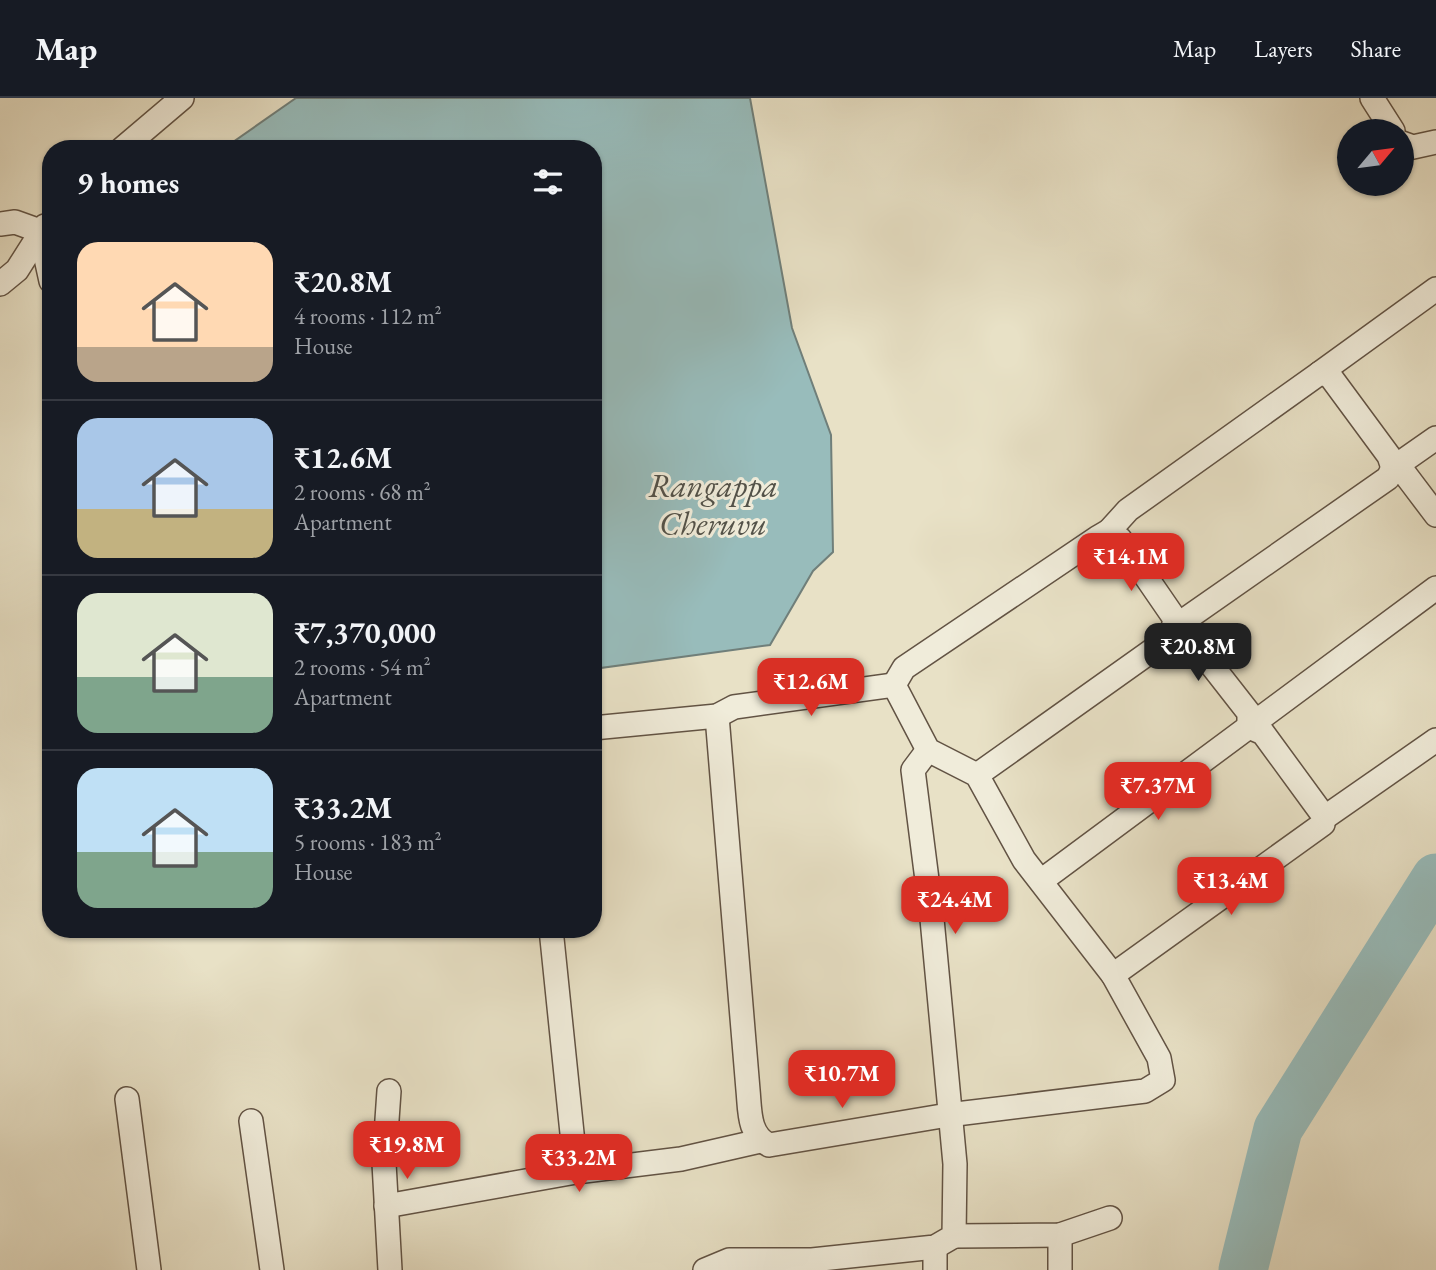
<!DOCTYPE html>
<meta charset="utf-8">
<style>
:root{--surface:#171b24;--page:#242831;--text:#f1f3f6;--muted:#9ea1a6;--line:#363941;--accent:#d93025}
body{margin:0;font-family:"EB Garamond",serif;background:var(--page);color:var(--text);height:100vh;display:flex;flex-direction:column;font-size:26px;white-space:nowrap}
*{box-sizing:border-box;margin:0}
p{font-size:23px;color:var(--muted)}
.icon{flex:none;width:38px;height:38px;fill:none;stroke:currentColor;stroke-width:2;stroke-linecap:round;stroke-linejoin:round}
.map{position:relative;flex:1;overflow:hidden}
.side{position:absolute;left:42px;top:42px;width:560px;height:798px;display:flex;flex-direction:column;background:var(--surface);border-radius:28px;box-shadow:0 2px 5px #0004}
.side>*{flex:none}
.needle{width:46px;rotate:61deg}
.buttons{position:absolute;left:1337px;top:21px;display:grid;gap:14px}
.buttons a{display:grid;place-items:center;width:77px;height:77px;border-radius:50%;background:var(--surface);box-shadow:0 2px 5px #0004;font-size:35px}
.price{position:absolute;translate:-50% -60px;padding:0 16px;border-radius:14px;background:var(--accent);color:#fff;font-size:23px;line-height:46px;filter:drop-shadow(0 2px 4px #0008)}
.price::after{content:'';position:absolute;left:50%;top:42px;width:21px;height:16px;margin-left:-10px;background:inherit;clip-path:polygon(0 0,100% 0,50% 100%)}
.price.on{background:#222;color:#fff}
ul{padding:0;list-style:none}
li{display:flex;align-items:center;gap:21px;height:175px;padding:0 35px}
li+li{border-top:2px solid var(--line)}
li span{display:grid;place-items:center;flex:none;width:196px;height:140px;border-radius:21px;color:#555}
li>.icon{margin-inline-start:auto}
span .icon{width:84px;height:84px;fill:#fffc;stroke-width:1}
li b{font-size:30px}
h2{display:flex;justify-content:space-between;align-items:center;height:84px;padding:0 35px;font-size:30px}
header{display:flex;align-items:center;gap:42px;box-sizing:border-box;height:98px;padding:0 35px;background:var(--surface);border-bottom:2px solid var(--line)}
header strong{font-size:33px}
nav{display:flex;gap:38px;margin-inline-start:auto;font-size:24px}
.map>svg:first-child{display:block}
.water{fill:#98bcbb;stroke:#707f7a;stroke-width:2}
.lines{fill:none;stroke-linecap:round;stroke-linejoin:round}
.river{stroke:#98bcbb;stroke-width:49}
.street-casing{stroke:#625344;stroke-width:26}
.street{stroke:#f0ecda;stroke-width:23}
.labels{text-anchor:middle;stroke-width:6;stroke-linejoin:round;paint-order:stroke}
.water-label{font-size:33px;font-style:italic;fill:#535249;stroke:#f0ecda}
</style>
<header>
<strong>Map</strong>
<nav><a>Map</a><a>Layers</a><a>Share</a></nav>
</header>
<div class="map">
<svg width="1436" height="1172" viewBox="0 0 1436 1172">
<rect width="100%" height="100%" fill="#e8e1c6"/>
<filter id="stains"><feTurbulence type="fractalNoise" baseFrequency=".00286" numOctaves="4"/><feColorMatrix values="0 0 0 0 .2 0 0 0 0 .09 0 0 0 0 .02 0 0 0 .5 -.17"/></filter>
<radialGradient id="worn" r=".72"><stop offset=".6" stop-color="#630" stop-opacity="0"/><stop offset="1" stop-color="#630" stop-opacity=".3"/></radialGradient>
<path class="water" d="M296,0H750L792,230L831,337L833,454L813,473L770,547L593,571V51H223Z"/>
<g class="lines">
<path class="river" d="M1243,1172L1278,1031L1436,780"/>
<defs>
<g id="street">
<path d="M1372,0L1393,33"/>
<path d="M1402,45L1413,49L1436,44"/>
<path d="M122,51L182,0"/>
<path d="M0,126L15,124L40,133L51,183"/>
<path d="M0,186L17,172L45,128"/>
<path d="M1320,275L1436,191"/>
<path d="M1109,433L1128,412L1320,275L1330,278L1389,358L1393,370L1405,376L1436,417"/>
<path d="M894,587L904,570L1097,440L1109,433L1120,441L1175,521L1171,539L977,677"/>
<path d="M717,618L748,992C750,1012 748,1037 769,1047L948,1017L1145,993L1163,982L1159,960L1113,877L1024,762L977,677L928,652L894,587"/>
<path d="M1249,629V615L1188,537L1176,528L1388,380L1393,370L1436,340"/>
<path d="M593,630L717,618L734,609L894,587"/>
<path d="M1324,720L1436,642"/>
<path d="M1041,783L1436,490"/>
<path d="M551,831L576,1074"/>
<path d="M1113,877L1323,726V717L1263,635L1249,629"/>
<path d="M389,993L384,1065L390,1172"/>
<path d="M127,1001L149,1172"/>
<path d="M251,1023L272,1172"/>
<path d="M386,1108L576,1074L681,1061L760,1043"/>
<path d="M1060,1137V1172"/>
<path d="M954,1138L1060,1137L1110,1120"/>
<path d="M705,1172L729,1162H812L935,1149L954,1138L955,1066L932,821L913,672L928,652"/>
<path d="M935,1172V1149"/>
</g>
</defs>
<use href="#street" class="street-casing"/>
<use href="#street" class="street"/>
</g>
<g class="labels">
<g class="water-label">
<text x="713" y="399">Rangappa<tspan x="713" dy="38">Cheruvu</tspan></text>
</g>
</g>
<rect width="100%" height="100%" filter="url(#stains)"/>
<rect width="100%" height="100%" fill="url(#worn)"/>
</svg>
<div class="buttons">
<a><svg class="needle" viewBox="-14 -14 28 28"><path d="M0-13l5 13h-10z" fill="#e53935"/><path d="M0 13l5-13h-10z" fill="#9ea1a6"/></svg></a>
</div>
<b class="price" style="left:1131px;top:495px">₹14.1M</b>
<b class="price on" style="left:1198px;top:585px">₹20.8M</b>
<b class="price" style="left:811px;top:620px">₹12.6M</b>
<b class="price" style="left:1158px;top:724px">₹7.37M</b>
<b class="price" style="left:1231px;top:819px">₹13.4M</b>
<b class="price" style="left:955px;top:838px">₹24.4M</b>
<b class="price" style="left:842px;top:1012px">₹10.7M</b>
<b class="price" style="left:407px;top:1083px">₹19.8M</b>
<b class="price" style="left:579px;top:1096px">₹33.2M</b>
<section class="side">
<h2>9 homes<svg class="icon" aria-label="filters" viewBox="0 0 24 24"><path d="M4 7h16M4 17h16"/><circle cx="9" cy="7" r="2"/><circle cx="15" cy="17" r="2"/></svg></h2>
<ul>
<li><span style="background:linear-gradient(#ffd9b3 75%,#b9a48a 0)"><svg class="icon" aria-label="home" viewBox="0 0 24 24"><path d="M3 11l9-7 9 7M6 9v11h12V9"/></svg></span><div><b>₹20.8M</b><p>4 rooms · 112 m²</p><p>House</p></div></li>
<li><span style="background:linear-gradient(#a9c7e8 65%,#c2b280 0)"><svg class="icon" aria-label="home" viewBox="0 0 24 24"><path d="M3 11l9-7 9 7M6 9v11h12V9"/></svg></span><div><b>₹12.6M</b><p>2 rooms · 68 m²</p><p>Apartment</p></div></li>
<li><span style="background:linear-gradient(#dfe7d0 60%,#7fa58c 0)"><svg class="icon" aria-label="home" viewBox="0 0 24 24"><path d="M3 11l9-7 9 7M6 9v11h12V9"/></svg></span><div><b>₹7,370,000</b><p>2 rooms · 54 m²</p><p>Apartment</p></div></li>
<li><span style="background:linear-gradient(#bfe0f5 60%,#7fa58c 0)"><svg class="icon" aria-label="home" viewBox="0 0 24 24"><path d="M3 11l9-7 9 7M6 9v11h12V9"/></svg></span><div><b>₹33.2M</b><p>5 rooms · 183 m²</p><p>House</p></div></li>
</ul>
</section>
</div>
